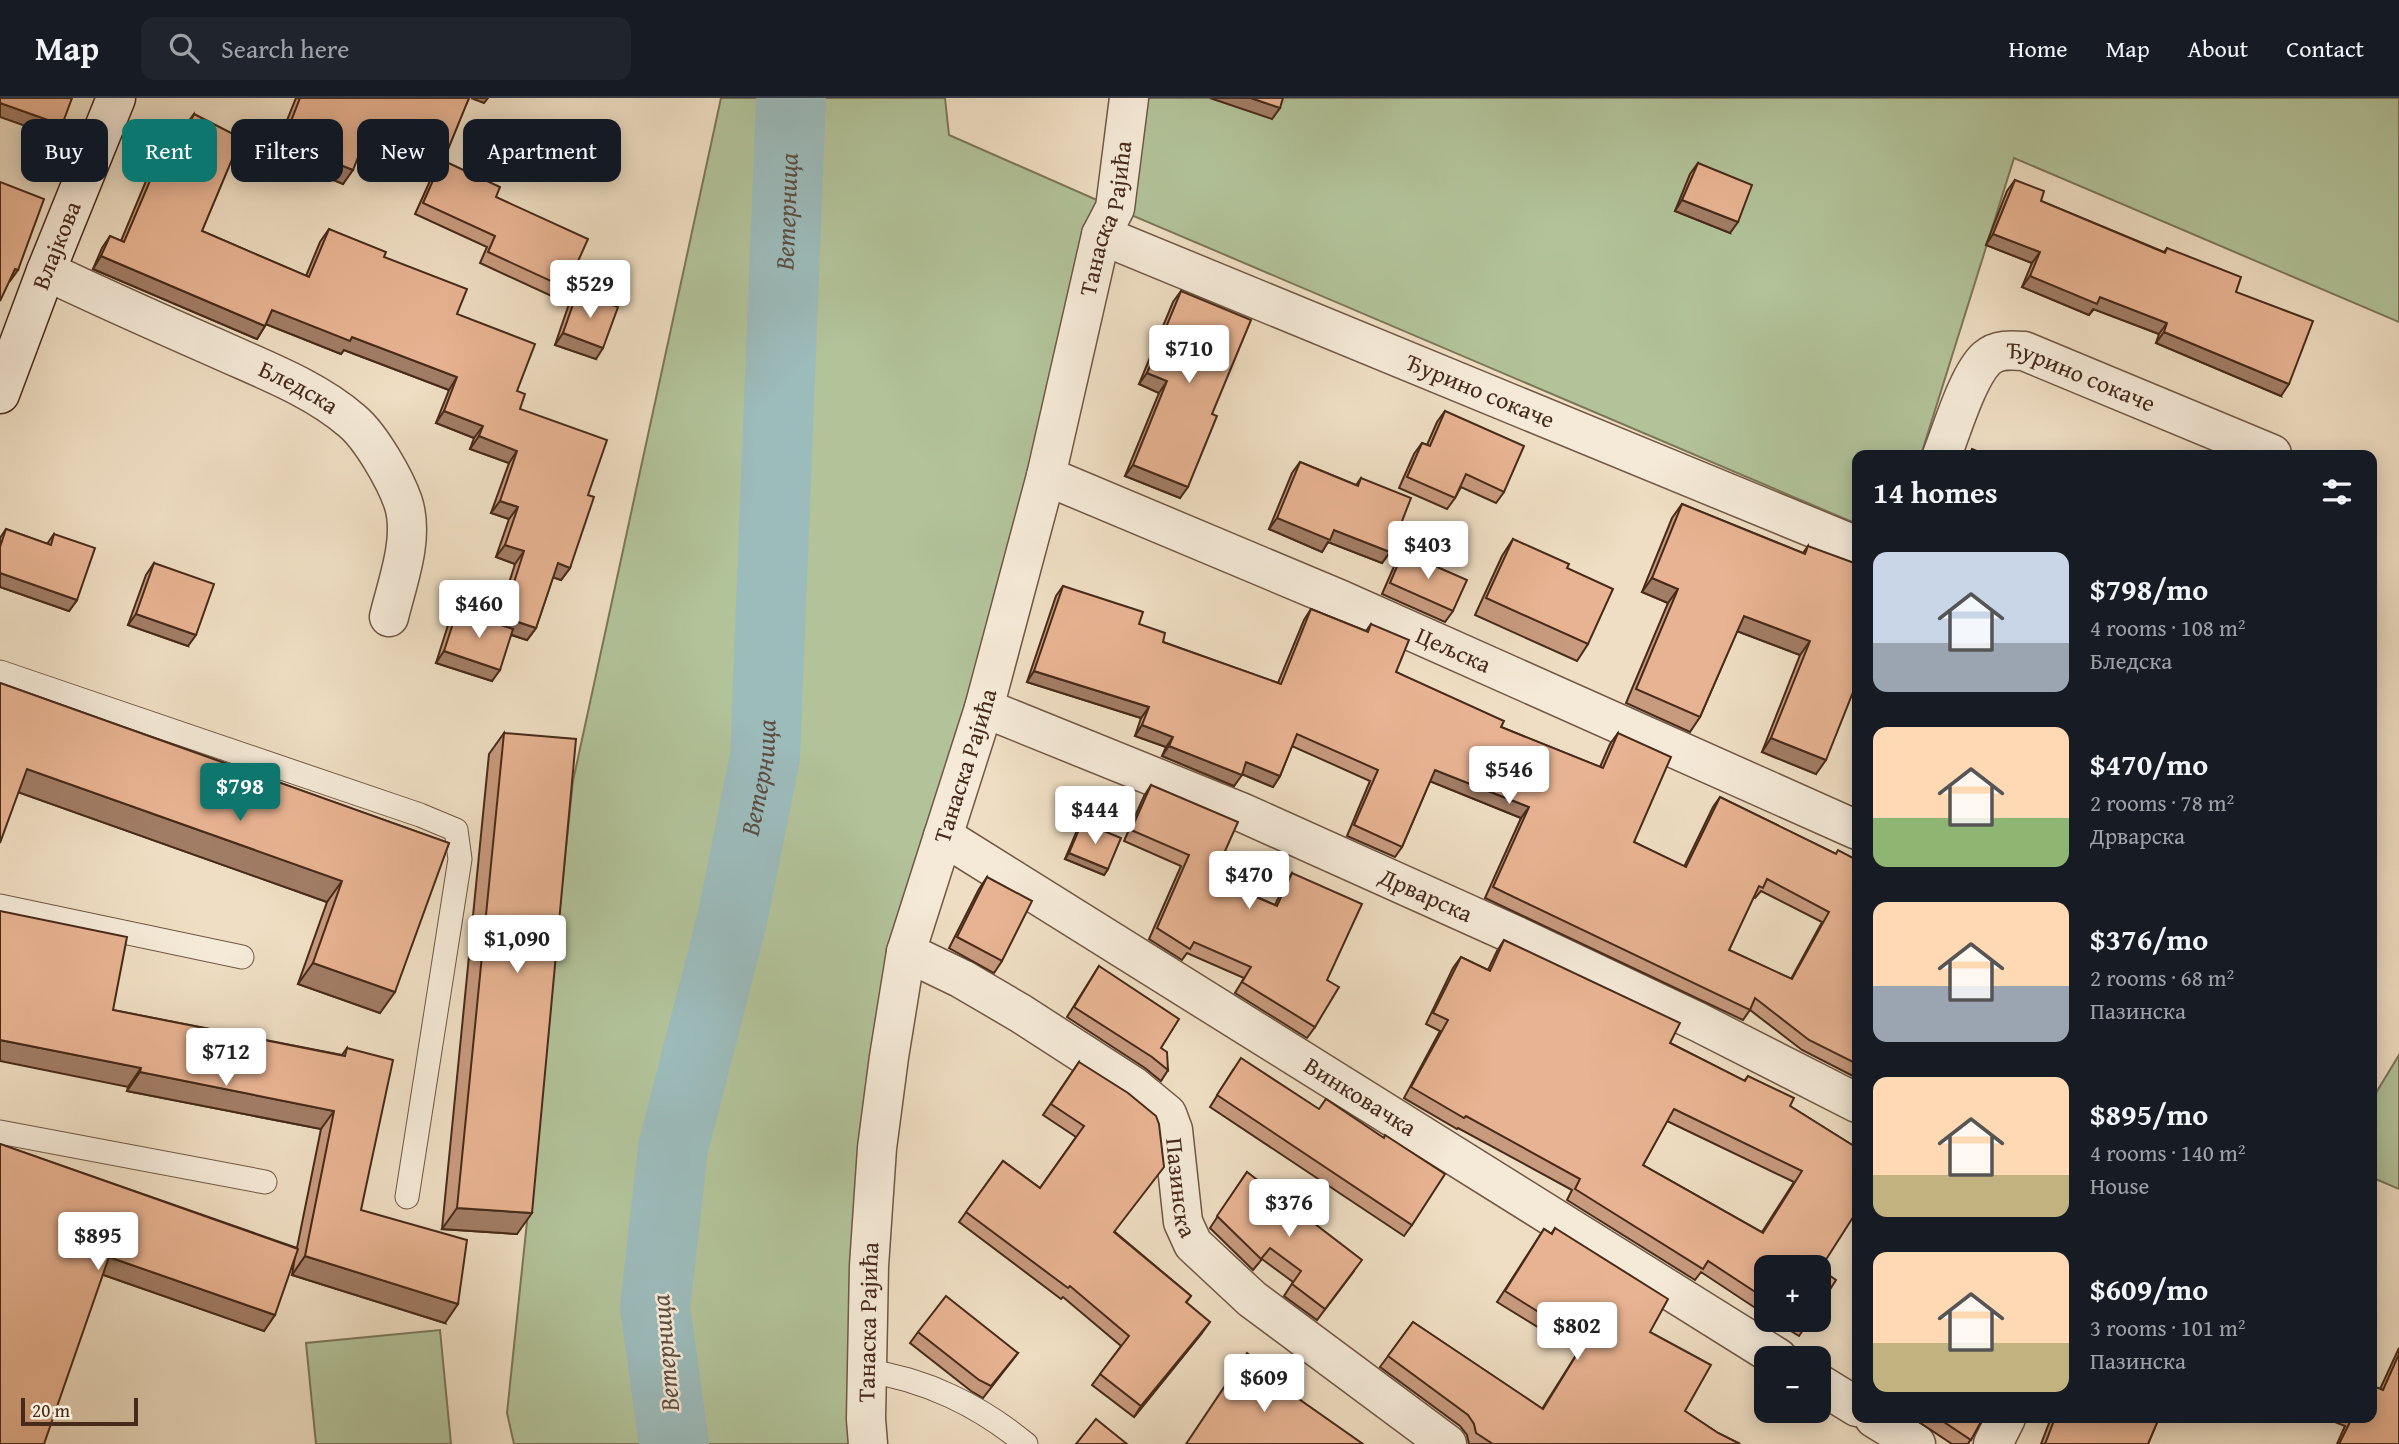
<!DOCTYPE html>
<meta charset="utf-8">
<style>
:root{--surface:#171b24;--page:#20242c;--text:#f1f3f6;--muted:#9ea1a6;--line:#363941;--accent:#0f766e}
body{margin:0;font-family:"Gentium Book Plus",serif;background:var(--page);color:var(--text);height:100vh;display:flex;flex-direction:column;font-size:26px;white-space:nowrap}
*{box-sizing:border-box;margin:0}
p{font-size:23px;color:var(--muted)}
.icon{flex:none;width:38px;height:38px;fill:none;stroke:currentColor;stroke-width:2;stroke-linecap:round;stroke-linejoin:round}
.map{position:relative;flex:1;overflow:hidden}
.panel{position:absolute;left:1852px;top:352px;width:525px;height:973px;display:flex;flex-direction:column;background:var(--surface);border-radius:14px;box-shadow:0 4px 18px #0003}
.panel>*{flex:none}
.guide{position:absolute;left:21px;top:21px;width:665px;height:63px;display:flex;gap:14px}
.buttons{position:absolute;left:1754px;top:1157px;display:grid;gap:14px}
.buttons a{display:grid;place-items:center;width:77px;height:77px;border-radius:14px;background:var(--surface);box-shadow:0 4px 18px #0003;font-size:35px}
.scale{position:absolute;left:21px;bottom:18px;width:117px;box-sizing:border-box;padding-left:7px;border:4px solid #472a19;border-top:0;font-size:19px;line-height:24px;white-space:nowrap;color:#472a19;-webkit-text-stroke:5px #f5ead8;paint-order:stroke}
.price{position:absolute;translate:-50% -60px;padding:0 16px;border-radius:7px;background:#fff;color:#222;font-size:23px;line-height:46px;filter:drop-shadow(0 2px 4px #0008)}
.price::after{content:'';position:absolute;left:50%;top:42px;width:21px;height:16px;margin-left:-10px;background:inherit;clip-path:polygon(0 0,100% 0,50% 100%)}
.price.selected{background:var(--accent);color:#fff}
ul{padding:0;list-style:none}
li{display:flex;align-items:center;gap:21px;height:175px;padding:0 21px}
li span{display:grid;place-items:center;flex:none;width:196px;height:140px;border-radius:14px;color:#555}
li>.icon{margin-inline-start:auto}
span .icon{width:84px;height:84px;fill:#fffc;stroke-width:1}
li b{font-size:30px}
h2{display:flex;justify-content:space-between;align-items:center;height:84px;padding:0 21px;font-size:30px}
.pill{padding:0 24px;border-radius:14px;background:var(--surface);box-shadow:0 4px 18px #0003;font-size:24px;line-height:63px}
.pill.selected{background:var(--accent);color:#fff}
header{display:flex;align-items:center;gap:42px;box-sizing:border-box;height:98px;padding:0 35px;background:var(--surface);border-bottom:2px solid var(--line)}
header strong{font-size:33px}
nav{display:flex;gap:38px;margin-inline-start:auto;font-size:24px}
.search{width:490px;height:63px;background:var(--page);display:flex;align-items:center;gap:18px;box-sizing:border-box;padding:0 24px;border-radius:14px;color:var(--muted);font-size:26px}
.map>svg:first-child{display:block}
.green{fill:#b2c299;stroke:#7c7659;stroke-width:2}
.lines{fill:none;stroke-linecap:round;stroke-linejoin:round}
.river{stroke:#9cbbbb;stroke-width:70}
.lane-casing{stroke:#715744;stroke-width:25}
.street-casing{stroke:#715744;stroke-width:41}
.secondary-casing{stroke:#472a19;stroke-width:41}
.lane{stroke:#f5ead8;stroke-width:23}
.street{stroke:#f5ead8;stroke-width:38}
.secondary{stroke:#f5ead8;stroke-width:38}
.wall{fill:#c89a7e;stroke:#472a19;stroke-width:2;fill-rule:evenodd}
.shaded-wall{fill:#a27d66;stroke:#472a19;stroke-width:2}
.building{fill:#e8b392;stroke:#472a19;stroke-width:2;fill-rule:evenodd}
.labels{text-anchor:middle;stroke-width:5;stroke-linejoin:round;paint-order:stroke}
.street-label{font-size:24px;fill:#472a19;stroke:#f5ead8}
.water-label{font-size:26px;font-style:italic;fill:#5c4e42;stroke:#f5ead8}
</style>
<header>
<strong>Map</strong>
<div class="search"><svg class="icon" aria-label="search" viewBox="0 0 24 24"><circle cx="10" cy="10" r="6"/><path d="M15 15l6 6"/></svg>Search here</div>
<nav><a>Home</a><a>Map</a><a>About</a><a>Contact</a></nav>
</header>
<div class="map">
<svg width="2399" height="1346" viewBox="0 0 2399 1346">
<rect width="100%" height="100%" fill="#efdec3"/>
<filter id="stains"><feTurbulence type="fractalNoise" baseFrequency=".00286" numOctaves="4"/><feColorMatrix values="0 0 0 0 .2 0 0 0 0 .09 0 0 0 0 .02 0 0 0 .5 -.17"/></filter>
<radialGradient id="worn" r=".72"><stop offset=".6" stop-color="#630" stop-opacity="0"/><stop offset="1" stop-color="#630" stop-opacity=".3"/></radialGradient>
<g class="green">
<path d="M721,0H945L949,37L1115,110L1129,0H2399V224L2014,60L1921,357H1857V426L1115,110L906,854L868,1346H514L507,1315L573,683Z"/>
<path d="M2399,957V1091L2371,1079V1003Z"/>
<path d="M440,1232L451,1346H316L306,1245Z"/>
</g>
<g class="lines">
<path class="river" id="s1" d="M674,1346L655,1209L673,1050L732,822L765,659L791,0"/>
<defs>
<g id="lane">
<path d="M0,574L420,717L456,732L460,761L407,1099"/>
<path d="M0,808L242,859"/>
<path d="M0,1034L265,1084"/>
<path d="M867,1273C925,1281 980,1308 1026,1346"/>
</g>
<g id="street">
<path id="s2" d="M1101,137L1857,448"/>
<path id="s3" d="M46,173C103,200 159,225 216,250C262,271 314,290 352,323C371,339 395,381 403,404C415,440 397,485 389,519"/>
<path id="s4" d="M1942,357C1952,332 1968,277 1987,260C1997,251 2011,252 2024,253L2272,356"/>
<path id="s5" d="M1046,378L1339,501L1857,732"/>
<path id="s6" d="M984,610L1241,714L1519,839L1698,924L1857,1005"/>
<path id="s7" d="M943,738L1778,1260"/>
<path id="s8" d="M906,854L962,881L1020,915L1133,988L1167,1016L1173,1032L1183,1124L1193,1146L1252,1201L1447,1346"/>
<path d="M1818,1285L1857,1309"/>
<path d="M1874,1320L1916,1346"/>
<path id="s9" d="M868,1346L866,1321L869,1168L877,1050L889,959L906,854L984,610L1046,378L1101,137L1115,110L1129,0"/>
<path d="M1993,1346L2006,1320"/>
</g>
<g id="secondary">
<path id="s10" d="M0,296L46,173L116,0"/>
</g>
</defs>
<use href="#lane" class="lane-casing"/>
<use href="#street" class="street-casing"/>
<use href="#secondary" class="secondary-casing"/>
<use href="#lane" class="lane"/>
<use href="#street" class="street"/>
<use href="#secondary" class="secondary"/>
</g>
<g class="wall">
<path d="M296,0H469L438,67L366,39L343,86L273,57Z"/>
<path d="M194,16L202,133L306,178L320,144L329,131L384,159L457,216L517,293L520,311L588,397L570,470L561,482L553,479L536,530L527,542L511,537L492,583L436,565L449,524L457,513L496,526L515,466L496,459L509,421L491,415L509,365L470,351L474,340L436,325L449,292L344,252L341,256L266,226L257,241L93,171L102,150L110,138L121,143L146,83L155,71L163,74L185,28Z"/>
<path d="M442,62L496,99L566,190L558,201L480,165L487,149L415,116L434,74Z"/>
<path d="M1698,65L1730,135L1675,113L1690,76Z"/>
<path d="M2015,82L2041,103L2164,154L2167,150L2236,194L2281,298L2156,245L2159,236L2094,211L2089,217L2022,189L2032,165L1986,147L2007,93Z"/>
<path d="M1181,193L1212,316L1180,400L1125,378L1159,295L1139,286L1173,204Z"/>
<path d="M577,195L596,261L555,247L569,206Z"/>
<path d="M1445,313L1504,394L1496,405L1461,389L1455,400L1447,411L1399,390L1414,356L1422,345L1427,347L1437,324Z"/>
<path d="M1300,364L1356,387L1361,380L1390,454L1382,465L1328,444L1322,454L1269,431L1292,375Z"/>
<path d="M1682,406L1803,455L1808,448L1816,676L1762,654L1800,557L1737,533L1700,619L1690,634L1626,605L1668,505L1642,494L1672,420Z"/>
<path d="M6,431L47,446L54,436L77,502L69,513L0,489V440Z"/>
<path d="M1513,441L1588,546L1577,563L1475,517L1502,458Z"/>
<path d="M1403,454L1453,513L1445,524L1382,496L1395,466Z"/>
<path d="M154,465L188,548L128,527L146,477Z"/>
<path d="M1063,488L1139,526L1163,544L1278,585L1304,522L1311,511L1366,533L1371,526L1396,574L1501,629L1600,669L1610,646L1618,635L1634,744L1684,769L1713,709L1720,699L1836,756L1857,762V980L1802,952L1750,912L1743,922L1485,800L1521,720L1430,683L1402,749L1395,759L1347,738L1370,683L1292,648L1280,678L1273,689L1242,676L1234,688L1162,658L1166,649L1135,638L1141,620L1027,584L1056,498ZM1761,793L1822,824L1791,881L1729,852L1753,799L1755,800Z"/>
<path d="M0,585L449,745L380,915L298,886L327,804L18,694Z"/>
<path d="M504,635L517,1136L442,1131L489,656Z"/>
<path d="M1151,687L1213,780L1275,807L1285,786L1292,775L1327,882L1315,929L1307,940L1235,895L1244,880L1187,855L1182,862L1149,841L1181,768L1124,743L1144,698Z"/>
<path d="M1082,724L1108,771L1104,777L1065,761L1078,730Z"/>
<path d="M987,779L1002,863L994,875L949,850L979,791Z"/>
<path d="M1504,842L1670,945L1744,983L1748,978L1790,1008L1857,1050L1766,1169V1217L1701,1174L1695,1182L1567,1102L1572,1092L1458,1030L1457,1031L1404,1000L1440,933L1426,926L1453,870L1461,859L1488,872L1497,853ZM1667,1023L1794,1084L1762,1134L1643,1067Z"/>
<path d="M1099,868L1161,950L1168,972L1161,983L1145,970L1067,919Z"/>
<path d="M113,912L342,957L347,950L361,1112L445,1225L292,1177L295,1158L264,1233L103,1177L0,1046L297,1150L321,1031L127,993L128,989Z"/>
<path d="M1079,964L1115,1134L1191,1198L1186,1205L1202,1235L1134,1319L1092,1287L1121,1248L1063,1199L1061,1201L959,1124L1003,1063L1040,1090L1076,1039L1043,1017Z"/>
<path d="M1233,972L1412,1127L1404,1138L1210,1009Z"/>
<path d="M1247,1074L1354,1173L1317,1222L1284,1198L1293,1184L1262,1161L1253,1172L1210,1130Z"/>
<path d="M1555,1130L1650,1234L1685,1313L1718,1335L1740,1346H1469L1467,1337L1460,1328L1380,1269L1413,1224L1542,1311L1578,1254L1497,1204L1544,1131L1551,1136Z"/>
<path d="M1773,1222H1810L1799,1238Z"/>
<path d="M918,1234L1018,1255L983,1300L971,1293L910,1245Z"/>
<path d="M2399,1250V1346H2337L2345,1328L2325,1320H2371L2380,1291Z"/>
<path d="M1913,1320H1983L1968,1346H1952Z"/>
<path d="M2051,1320H2159L2148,1346H2041Z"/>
</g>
<g class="shaded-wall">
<path d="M471,0H488L484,5Z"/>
<path d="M1210,0H1251L1280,10L1272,21Z"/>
<path d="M0,5L62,27L54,38L0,19Z"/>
<path d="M372,24L447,54L438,67L363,38Z"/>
<path d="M283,44L353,72L343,86L273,57Z"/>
<path d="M1682,102L1738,124L1730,135L1675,113Z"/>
<path d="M1993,136L2040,154L2032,165L1986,147Z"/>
<path d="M101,158L265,228L257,241L93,171Z"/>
<path d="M15,171L18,172L10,183L7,182Z"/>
<path d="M2030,178L2100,199L2167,225L2159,236L2093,211L2089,217L2022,189Z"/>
<path d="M272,212L352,239L457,279L449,292L344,252L341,256L263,225Z"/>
<path d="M2164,234L2289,286L2281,298L2156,245Z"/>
<path d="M563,235L603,250L596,261L555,247Z"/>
<path d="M1147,275L1167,283L1159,295L1139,286Z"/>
<path d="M444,313L483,328L474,340L436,325Z"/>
<path d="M479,338L517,353L509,365L470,351Z"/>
<path d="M1133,367L1188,389L1180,400L1125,378Z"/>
<path d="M500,403L518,409L509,421L491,415Z"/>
<path d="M1277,420L1334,432L1390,454L1382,465L1328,444L1322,454L1269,431Z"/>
<path d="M505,447L524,453L515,466L496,459Z"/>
<path d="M558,465L570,470L561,482L549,478Z"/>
<path d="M0,475L77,502L69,513L0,489Z"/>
<path d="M1652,480L1678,491L1668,505L1642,494Z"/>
<path d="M136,516L196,537L188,548L128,527Z"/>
<path d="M1744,518L1810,543L1800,557L1734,532Z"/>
<path d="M503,519L536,530L527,542L494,531Z"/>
<path d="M444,553L500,572L492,583L436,565Z"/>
<path d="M1034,573L1149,609L1141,620L1027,584Z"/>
<path d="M1142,627L1173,639L1166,649L1135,638Z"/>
<path d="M1771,640L1826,662L1816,676L1762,654Z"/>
<path d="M1169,648L1242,677L1234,688L1162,658Z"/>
<path d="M1246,664L1280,678L1273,689L1239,675Z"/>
<path d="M27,671L342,783L327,804L12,692Z"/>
<path d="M1435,672L1529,709L1521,720L1427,682Z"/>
<path d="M1069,755L1108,771L1104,777L1065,761Z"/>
<path d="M313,865L395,894L380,915L298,886Z"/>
<path d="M0,942L141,970L128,989L0,963Z"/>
<path d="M140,974L334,1013L321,1031L127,993Z"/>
<path d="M457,1110L532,1115L517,1136L442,1131Z"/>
<path d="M305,1158L458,1206L445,1225L292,1177Z"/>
<path d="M109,1159L275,1217L264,1233L98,1175Z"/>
<path d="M1210,1224L1202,1235L1134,1319L1141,1308Z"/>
</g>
<g class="building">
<path d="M0,0H72L62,27L0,5Z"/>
<path d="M300,0H469L447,54L372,24L353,72L283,44Z"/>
<path d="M1251,0H1283L1280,10Z"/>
<path d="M194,16L241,40L202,133L309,179L329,131L386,154L384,159L467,191L457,216L535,246L517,293L525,296L520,311L607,342L588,397L594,399L570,470L558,465L536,530L503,519L524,453L505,447L518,409L500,403L517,353L479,338L483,328L444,313L457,279L352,239L350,243L272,212L265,228L101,158L110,138L124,144L155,71L165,75Z"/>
<path d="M442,62L500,89L496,99L588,141L566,190L488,154L495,138L423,105Z"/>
<path d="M1698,65L1752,87L1738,124L1682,102Z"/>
<path d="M2015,82L2044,93L2041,103L2165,155L2167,150L2241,179L2236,194L2313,223L2289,286L2164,234L2167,225L2100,199L2097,206L2030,178L2040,154L1993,136Z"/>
<path d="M0,84L44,101L18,172L15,171L0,203Z"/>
<path d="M1181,193L1251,222L1212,316L1217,318L1188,389L1133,367L1167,283L1147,275Z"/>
<path d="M577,195L618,209L603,250L563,235Z"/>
<path d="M1445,313L1524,348L1504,394L1466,376L1455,400L1407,379L1422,345L1430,348Z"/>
<path d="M1972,351L1986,357H1969Z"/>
<path d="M1300,364L1358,388L1361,380L1411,400L1390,454L1334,432L1330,442L1277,420Z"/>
<path d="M1682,406L1805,456L1808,448L1857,466V584L1826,662L1771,640L1810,543L1744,518L1700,619L1636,591L1678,491L1652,480Z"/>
<path d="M6,431L51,447L54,436L95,450L77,502L0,475V449Z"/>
<path d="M1513,441L1569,466L1567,470L1613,491L1588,546L1486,500Z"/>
<path d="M1403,454L1467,482L1453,513L1390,485Z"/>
<path d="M154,465L214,486L196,537L136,516Z"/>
<path d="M1063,488L1143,514L1139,526L1165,535L1163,544L1281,586L1311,511L1368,534L1371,526L1409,542L1396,574L1504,623L1501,629L1603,670L1618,635L1671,659L1634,744L1686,769L1720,699L1836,756L1838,752L1857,762V966L1809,942L1755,900L1750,912L1493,789L1529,709L1435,672L1402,749L1354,727L1378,672L1297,636L1280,678L1246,664L1242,677L1169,648L1173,639L1142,627L1149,609L1034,573ZM1767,781L1829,814L1792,881L1729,852L1759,788L1763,790Z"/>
<path d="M457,513L513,531L500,572L444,553Z"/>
<path d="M0,585L449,745L395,894L313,865L342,783L27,671L0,745Z"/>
<path d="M504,635L576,641L532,1115L457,1110Z"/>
<path d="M1151,687L1238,724L1213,780L1277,808L1292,775L1362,806L1327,882L1339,889L1315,929L1242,884L1251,869L1194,844L1190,851L1157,830L1189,757L1131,732Z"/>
<path d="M1082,724L1121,740L1108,771L1069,755Z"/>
<path d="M987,779L1032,803L1002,863L957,839Z"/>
<path d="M0,813L127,839L113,912L345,958L347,950L393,962L361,1112L467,1142L458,1206L305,1158L334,1013L140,974L141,970L0,942Z"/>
<path d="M1504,842L1680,925L1670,945L1745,983L1748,978L1794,1000L1790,1008L1857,1050V1113L1820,1171L1836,1182L1818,1210V1169H1766V1201L1708,1163L1703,1171L1575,1091L1580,1081L1466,1018L1464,1020L1411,989L1448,922L1433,915L1461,859L1490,873ZM1674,1011L1802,1073L1763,1135L1643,1067Z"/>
<path d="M1099,868L1179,921L1161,950L1167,954L1168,972L1152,959L1074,909Z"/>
<path d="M1241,960L1319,1011L1326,1001L1384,1040L1385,1037L1445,1076L1412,1127L1217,997Z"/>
<path d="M1079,964L1128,995L1156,1018L1159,1026L1164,1069L1114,1134L1191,1198L1186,1204L1210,1224L1141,1308L1100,1276L1129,1238L1070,1188L1068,1190L966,1114L1003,1063L1040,1090L1084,1028L1051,1006Z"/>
<path d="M0,1046L298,1151L275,1217L109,1159L44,1346H0Z"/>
<path d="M1247,1074L1362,1162L1325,1211L1292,1186L1301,1173L1270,1150L1261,1161L1217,1118Z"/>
<path d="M1555,1130L1668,1201L1650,1234L1711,1267L1685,1313L1718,1335L1740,1346H1493L1476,1335L1474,1326L1468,1317L1388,1258L1413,1224L1543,1311L1585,1243L1505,1193L1544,1131L1552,1136Z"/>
<path d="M946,1198L1018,1255L991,1288L979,1282L918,1234Z"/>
<path d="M1798,1222H1810L1807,1227Z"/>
<path d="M1247,1255L1272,1275L1269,1280L1363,1346H1186Z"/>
<path d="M2399,1256V1346H2339L2352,1320H2371V1287L2383,1292Z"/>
<path d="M1938,1320H1983L1971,1342Z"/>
<path d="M2055,1320H2159L2148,1346H2045Z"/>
<path d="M1096,1321L1127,1346H1076Z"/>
</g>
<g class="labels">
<g class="street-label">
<text dy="8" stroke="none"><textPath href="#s9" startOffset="1256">Танаска Рајића</textPath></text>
<text dy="8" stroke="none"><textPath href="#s10" startOffset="159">Влајкова</textPath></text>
<text dy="8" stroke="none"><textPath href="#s4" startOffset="208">Ђурино сокаче</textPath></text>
<text dy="8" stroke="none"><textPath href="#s3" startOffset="278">Бледска</textPath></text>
<text dy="8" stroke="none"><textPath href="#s2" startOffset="410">Ђурино сокаче</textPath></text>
<text dy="8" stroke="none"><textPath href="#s5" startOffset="443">Цељска</textPath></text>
<text dy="8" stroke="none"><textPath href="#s9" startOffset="690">Танаска Рајића</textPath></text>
<text dy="8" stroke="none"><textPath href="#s6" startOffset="480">Дрварска</textPath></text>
<text dy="8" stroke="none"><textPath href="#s7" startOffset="492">Винковачка</textPath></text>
<text dy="8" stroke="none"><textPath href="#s8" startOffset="383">Пазинска</textPath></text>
<text dy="8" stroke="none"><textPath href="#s9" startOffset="122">Танаска Рајића</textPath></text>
</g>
<g class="water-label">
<text dy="9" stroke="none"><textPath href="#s1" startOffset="1246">Ветерница</textPath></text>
<text dy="9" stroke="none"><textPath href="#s1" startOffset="679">Ветерница</textPath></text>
<text transform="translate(665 1255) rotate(-95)" y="9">Ветерница</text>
</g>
</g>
<rect width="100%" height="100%" filter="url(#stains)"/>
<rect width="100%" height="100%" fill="url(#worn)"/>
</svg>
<div class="buttons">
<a>+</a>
<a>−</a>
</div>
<div class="scale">20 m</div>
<b class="price" style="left:590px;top:222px">$529</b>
<b class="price" style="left:1189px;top:287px">$710</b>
<b class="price" style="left:1428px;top:483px">$403</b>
<b class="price" style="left:479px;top:542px">$460</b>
<b class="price" style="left:1509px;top:708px">$546</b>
<b class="price selected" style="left:240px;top:725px">$798</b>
<b class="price" style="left:1095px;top:748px">$444</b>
<b class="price" style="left:1249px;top:813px">$470</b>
<b class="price" style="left:517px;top:877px">$1,090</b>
<b class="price" style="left:226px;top:990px">$712</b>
<b class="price" style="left:1289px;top:1141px">$376</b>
<b class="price" style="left:98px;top:1174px">$895</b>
<b class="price" style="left:1577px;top:1264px">$802</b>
<b class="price" style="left:1264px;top:1316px">$609</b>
<div class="guide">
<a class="pill">Buy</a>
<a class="pill selected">Rent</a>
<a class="pill">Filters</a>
<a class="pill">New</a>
<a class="pill">Apartment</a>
</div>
<section class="panel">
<h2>14 homes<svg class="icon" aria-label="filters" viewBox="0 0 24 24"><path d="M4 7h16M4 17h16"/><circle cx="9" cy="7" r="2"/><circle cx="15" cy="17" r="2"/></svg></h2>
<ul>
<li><span style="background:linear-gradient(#c9d6e8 65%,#9aa5b1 0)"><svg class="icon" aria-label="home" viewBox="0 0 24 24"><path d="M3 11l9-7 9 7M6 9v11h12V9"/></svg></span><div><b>$798/mo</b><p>4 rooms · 108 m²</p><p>Бледска</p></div></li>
<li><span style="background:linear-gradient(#ffd9b3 65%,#8fb573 0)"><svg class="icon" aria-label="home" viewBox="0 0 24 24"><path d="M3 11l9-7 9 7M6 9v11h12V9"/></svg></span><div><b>$470/mo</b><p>2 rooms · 78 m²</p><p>Дрварска</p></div></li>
<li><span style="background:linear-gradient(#ffd9b3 60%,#9aa5b1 0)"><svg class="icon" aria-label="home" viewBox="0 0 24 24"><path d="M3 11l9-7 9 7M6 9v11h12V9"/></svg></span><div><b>$376/mo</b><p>2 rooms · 68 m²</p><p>Пазинска</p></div></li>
<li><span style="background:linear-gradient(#ffd9b3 70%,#c2b280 0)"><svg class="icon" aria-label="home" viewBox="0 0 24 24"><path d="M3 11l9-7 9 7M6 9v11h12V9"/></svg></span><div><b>$895/mo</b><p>4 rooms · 140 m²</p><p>House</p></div></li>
<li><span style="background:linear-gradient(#ffd9b3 65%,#c2b280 0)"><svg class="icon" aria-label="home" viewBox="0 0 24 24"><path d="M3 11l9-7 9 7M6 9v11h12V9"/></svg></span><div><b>$609/mo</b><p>3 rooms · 101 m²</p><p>Пазинска</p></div></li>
</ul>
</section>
</div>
